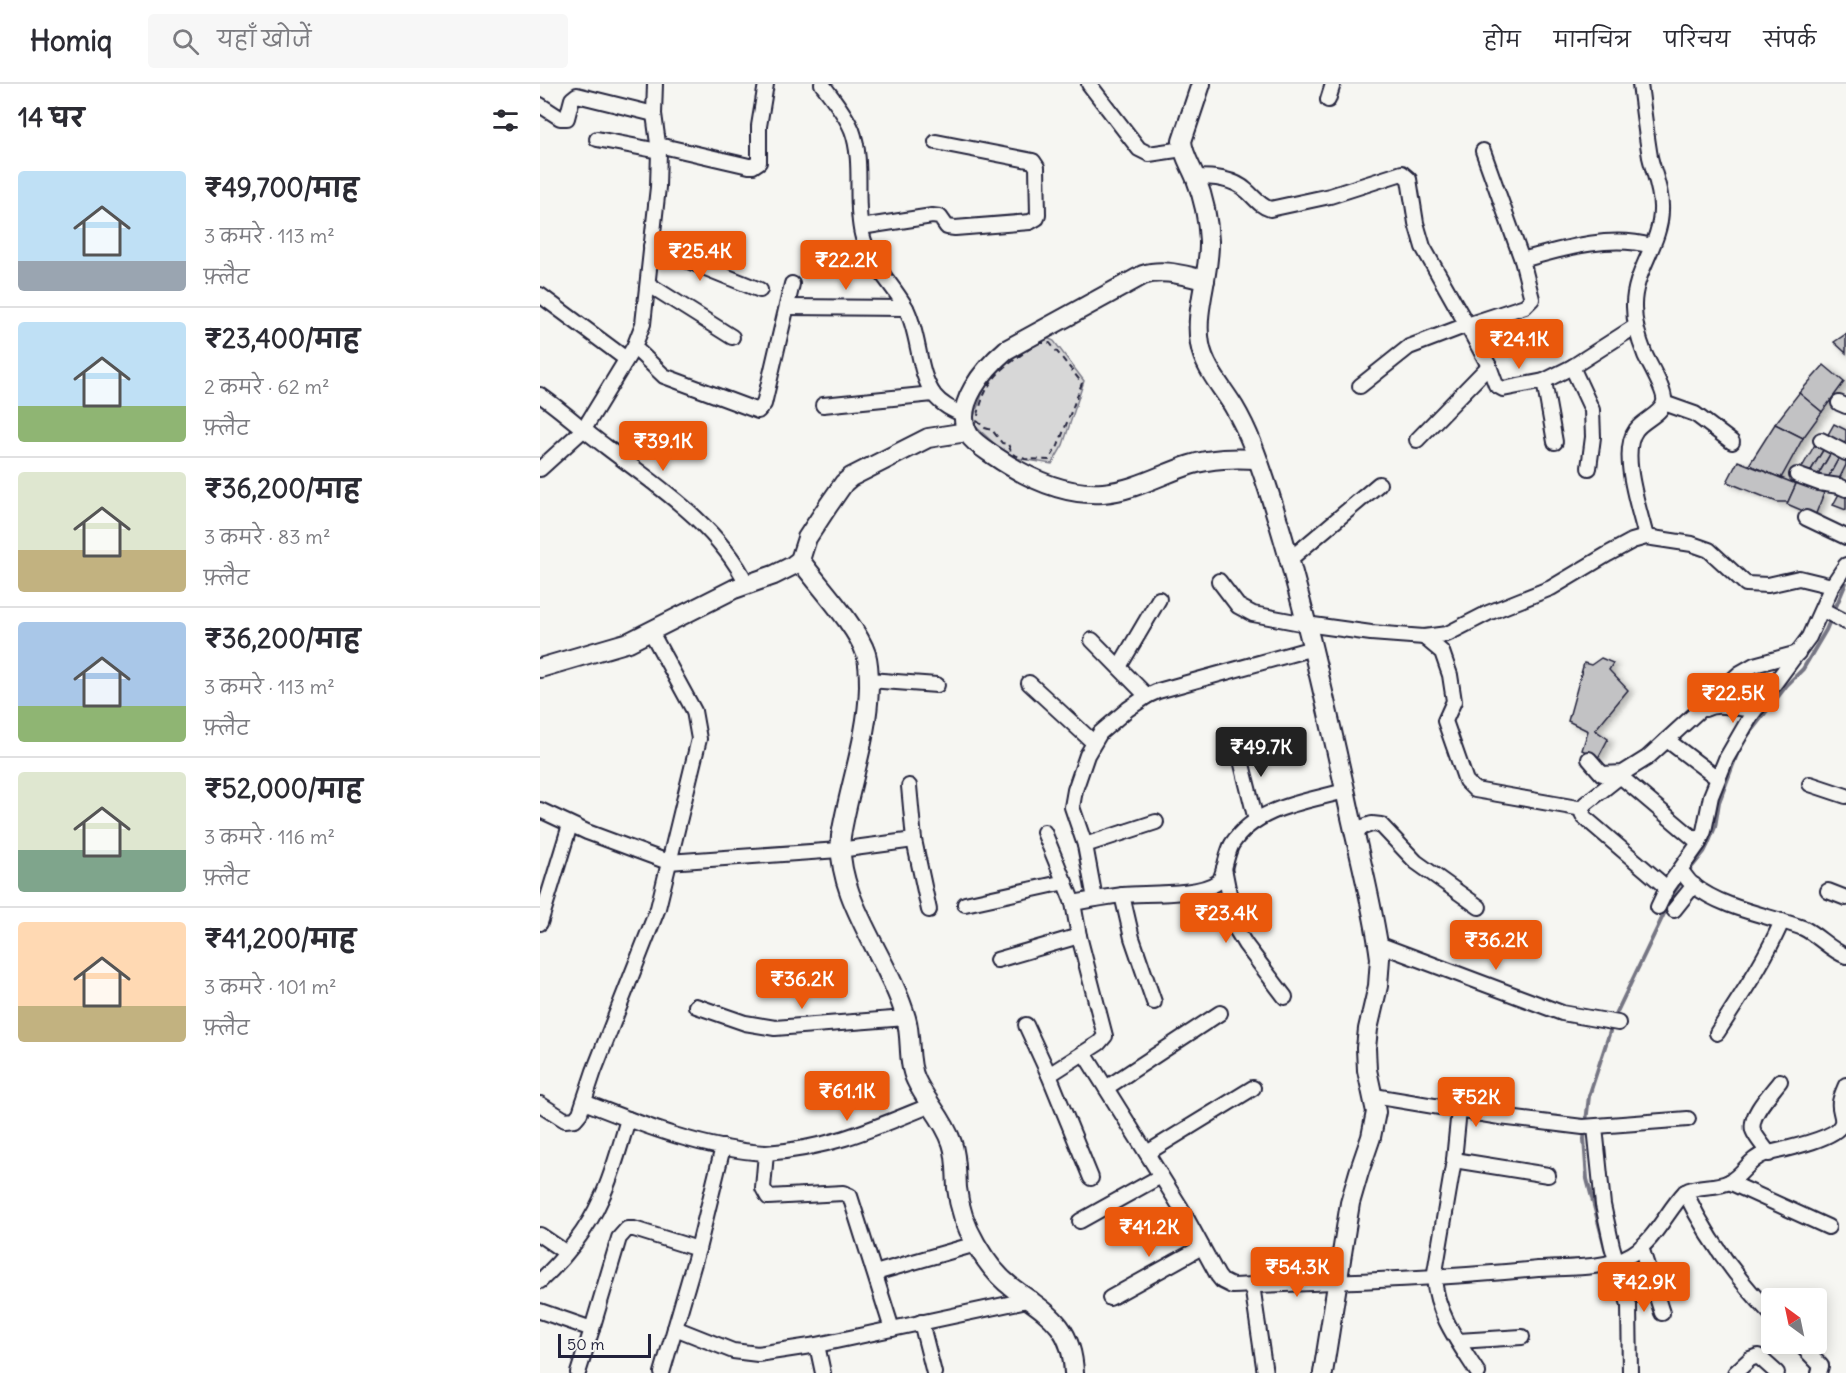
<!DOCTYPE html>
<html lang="hi">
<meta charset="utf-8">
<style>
:root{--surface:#fff;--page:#f7f7f7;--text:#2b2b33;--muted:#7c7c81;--line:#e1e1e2;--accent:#ea580c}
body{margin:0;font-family:Delius,"Playpen Sans Deva",sans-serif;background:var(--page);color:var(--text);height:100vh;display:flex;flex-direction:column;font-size:22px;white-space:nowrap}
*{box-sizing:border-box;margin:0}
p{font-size:20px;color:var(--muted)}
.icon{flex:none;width:33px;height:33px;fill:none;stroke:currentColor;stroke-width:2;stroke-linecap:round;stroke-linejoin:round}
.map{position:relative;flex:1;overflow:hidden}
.drawer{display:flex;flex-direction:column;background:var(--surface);width:540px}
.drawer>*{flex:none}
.needle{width:39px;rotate:327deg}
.fabs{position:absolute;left:1221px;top:1204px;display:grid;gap:12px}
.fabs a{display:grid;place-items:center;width:66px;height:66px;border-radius:6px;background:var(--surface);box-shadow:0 3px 15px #0003;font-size:30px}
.scale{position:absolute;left:18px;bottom:15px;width:93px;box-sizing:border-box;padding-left:6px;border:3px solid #22223b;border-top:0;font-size:16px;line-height:21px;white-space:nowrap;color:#22223b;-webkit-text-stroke:4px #f6f6f2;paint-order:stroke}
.price{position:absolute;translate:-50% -51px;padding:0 14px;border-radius:6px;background:var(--accent);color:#fff;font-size:20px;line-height:39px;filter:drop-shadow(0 2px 3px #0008)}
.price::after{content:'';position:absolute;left:50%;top:36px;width:18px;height:14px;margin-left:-9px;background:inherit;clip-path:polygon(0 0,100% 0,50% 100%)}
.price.active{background:#222;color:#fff}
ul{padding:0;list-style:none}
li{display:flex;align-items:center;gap:18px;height:150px;padding:0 18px}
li+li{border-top:2px solid var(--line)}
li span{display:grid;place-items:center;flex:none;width:168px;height:120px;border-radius:6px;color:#555}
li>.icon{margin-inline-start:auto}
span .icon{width:72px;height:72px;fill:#fffc;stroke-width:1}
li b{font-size:26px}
h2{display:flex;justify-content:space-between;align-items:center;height:72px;padding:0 18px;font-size:26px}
header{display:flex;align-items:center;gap:36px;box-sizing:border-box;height:84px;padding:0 30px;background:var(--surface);border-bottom:2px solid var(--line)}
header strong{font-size:28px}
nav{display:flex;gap:33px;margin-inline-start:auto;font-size:21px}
.search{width:420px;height:54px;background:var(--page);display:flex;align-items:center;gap:15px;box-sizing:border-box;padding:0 21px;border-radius:6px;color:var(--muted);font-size:22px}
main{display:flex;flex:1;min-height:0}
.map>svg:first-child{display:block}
.park{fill:#d7d7d7;stroke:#7c7c89;stroke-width:1.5}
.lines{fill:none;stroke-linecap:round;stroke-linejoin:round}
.stream{stroke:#757583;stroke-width:4}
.building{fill:#c2c2c4;stroke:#22223b;stroke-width:1.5;filter:url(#shadow)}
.minor-casing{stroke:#22223b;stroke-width:18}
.tertiary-casing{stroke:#22223b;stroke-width:22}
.path{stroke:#22223b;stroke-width:2;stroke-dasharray:6 4.5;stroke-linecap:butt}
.minor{stroke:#f6f6f2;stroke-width:14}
.tertiary{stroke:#f6f6f2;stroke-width:18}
</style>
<header>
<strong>Homiq</strong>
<div class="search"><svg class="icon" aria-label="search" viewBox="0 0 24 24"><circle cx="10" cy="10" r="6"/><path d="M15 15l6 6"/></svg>यहाँ खोजें</div>
<nav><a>होम</a><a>मानचित्र</a><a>परिचय</a><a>संपर्क</a></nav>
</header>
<main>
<section class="drawer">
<h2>14 घर<svg class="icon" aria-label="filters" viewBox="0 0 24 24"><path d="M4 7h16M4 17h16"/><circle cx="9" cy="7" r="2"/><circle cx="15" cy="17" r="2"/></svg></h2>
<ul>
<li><span style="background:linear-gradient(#bfe0f5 75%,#9aa5b1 0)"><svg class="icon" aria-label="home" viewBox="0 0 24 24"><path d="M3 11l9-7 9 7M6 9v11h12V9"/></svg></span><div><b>₹49,700/माह</b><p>3 कमरे · 113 m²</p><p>फ़्लैट</p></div></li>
<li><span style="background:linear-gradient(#bfe0f5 70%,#8fb573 0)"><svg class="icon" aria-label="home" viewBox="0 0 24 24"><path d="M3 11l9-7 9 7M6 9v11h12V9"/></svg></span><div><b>₹23,400/माह</b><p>2 कमरे · 62 m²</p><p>फ़्लैट</p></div></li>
<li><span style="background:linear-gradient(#dfe7d0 65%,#c2b280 0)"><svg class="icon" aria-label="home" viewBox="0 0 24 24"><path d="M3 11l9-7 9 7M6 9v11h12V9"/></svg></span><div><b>₹36,200/माह</b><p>3 कमरे · 83 m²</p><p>फ़्लैट</p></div></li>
<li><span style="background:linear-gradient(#a9c7e8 70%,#8fb573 0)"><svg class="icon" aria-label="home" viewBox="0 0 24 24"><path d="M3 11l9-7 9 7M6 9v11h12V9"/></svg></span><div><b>₹36,200/माह</b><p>3 कमरे · 113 m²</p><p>फ़्लैट</p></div></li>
<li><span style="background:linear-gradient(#dfe7d0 65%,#7fa58c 0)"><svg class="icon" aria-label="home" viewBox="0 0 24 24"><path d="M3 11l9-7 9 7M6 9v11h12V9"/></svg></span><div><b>₹52,000/माह</b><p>3 कमरे · 116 m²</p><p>फ़्लैट</p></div></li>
<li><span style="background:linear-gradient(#ffd9b3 70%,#c2b280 0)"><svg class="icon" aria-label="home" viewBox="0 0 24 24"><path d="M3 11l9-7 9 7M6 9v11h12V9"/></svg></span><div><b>₹41,200/माह</b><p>3 कमरे · 101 m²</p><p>फ़्लैट</p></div></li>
</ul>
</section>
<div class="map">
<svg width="1306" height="1289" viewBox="0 0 1306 1289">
<defs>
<filter id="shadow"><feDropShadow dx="5" dy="3" stdDeviation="3" flood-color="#0004"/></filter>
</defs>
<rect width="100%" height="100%" fill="#f6f6f2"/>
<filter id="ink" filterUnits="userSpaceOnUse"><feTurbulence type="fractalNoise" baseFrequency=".0167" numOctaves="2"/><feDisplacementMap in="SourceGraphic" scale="12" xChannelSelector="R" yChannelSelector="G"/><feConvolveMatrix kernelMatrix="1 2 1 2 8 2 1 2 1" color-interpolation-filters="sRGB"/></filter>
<g filter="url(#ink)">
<path class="park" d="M507,254L514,257L544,297L523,361L512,380L469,373L435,342L434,332L448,295L464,277Z"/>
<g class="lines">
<g class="stream">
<path d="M1204,656L1247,601L1263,585L1286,546L1306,499"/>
<path d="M1147,789L1164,768L1168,760L1175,743L1179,718L1199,665"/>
<path d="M1068,1175L1047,1095L1044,1055L1049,1012L1075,932L1135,807L1143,795"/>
<path d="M1070,1182L1073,1195L1078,1204"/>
<path d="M1083,1289V1275"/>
</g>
</g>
<g class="building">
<path d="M1306,250V269L1294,258Z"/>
<path d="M1284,281L1304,298L1282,328L1259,309Z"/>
<path d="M1259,309L1282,328L1263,354L1235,340Z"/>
<path d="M1235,340L1263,354L1241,394L1209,381Z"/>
<path d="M1294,340L1306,346V357L1302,363L1286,354Z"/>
<path d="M1277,357L1285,363L1270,388L1261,385Z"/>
<path d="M1285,363L1292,367L1278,391L1270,388Z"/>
<path d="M1292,367L1300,372L1288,394L1278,391Z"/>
<path d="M1300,372L1306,374V381L1298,397L1288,394Z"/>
<path d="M1198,377L1256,400L1248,418H1237L1187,398Z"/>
<path d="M1257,398L1284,409L1275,432L1247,420Z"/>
<path d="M1300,408L1306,410V426L1293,421Z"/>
<path d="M1061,574L1073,579L1069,586L1088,606L1055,646L1068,655L1058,674L1042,666L1048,647L1028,637L1044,579L1051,581Z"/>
</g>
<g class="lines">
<defs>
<g id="minor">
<path d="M282,0C293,15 305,29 312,46C324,78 314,117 322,150C328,178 353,200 366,224C380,251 377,287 394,311C402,321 412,326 424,331"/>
<path d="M549,0L599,65L609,70L643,65"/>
<path d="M1100,0C1103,24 1106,49 1110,73C1114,90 1122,108 1121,126C1121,160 1093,188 1094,223C1094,239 1099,256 1105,271C1110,282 1126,308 1124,318C1122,330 1103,336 1096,346C1079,369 1100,427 1106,453"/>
<path d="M788,16L793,0"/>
<path d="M0,21L20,34H27L32,15L37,11L114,30"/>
<path d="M57,55L119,67"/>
<path d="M118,61L209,82H213L219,78V42L226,0"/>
<path d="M655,93C673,93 693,94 707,107C715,114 720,122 730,125L790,112L862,89L869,95L876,139L883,163L927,241L985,222L992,215L982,176L943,67"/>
<path d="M321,143L392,132L400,133L407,143L415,144L490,138L497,134L498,130L497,83L493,77L396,58"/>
<path d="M111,162L220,206"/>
<path d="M982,176C1022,165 1070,150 1111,162"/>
<path d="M108,200L192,253"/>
<path d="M0,211L86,275"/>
<path d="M247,223L366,224"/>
<path d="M94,263L124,292L218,327L224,320L252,200"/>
<path d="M949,282L956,301L963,305L1004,297"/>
<path d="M1032,283L1052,326L1053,353L1049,384"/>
<path d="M820,302L869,263L927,241L949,282L877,356"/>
<path d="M0,311C23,327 43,346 65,362C117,402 177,440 207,500"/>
<path d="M1124,319L1155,330L1192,358"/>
<path d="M1299,319L1306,322"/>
<path d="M283,321L393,310"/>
<path d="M1281,356L1306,369"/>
<path d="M1015,358L1004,297L1032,283L1096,242"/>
<path d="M0,385L44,345L94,263L103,240L118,103L119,67L114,30L115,0"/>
<path d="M1257,391L1279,399L1299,402L1306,405"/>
<path d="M1266,434L1306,453"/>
<path d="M749,476L839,400"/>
<path d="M679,497L698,522L713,530L766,540L831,549L884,553L907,550L948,529L1011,504L1068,470L1092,457L1106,453L1152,460L1169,466L1206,500L1228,501L1259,494L1292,502"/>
<path d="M1283,526L1306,538"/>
<path d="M884,553L902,568L910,591L914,617L905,637L926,697L935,706L1043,725"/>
<path d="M552,556L607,612"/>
<path d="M579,583L619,515"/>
<path d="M329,596L397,601"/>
<path d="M489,599L553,658"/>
<path d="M1165,625C1182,616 1199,629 1218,623"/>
<path d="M1127,656L1177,694"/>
<path d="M697,660L716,736"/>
<path d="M1049,675L1062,690L1083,689L1107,674L1200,589L1214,581L1258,569"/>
<path d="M1083,690L1045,720L1042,729L1044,733L1127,804"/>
<path d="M1080,692L1159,759"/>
<path d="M1270,700L1306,712"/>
<path d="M369,702L374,756L389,826"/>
<path d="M0,726L47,748L128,778L299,766L374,756"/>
<path d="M814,746L832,740L841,741L876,778L939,823"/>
<path d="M504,748L533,819L539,852L565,952L559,959L509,991"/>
<path d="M545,761L616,738"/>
<path d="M684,784L696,845L705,860L745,913"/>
<path d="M1141,787C1145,791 1148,797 1153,801C1183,825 1228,831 1263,844C1278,851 1290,866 1306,872"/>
<path d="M1288,807L1306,814"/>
<path d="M582,811L592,854L614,918"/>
<path d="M555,815L545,761L532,723L535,706L547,671L560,649L588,625L607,612L618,607L773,564"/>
<path d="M533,819C549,816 566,813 583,811C607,809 659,812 678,798C684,793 686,770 692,760C716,723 765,718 805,707"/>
<path d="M425,820L525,798"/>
<path d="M1118,823L1127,804L1159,759L1164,747L1171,712L1186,675L1212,630L1269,553L1292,502L1306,481"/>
<path d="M1134,826L1154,801"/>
<path d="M0,839L30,741"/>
<path d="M838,860L1022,929L1078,939"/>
<path d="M457,876L539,852"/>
<path d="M156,922L205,939L235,944L366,934"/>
<path d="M486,941L509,991L551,1094"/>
<path d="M1177,949C1200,913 1225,877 1242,837"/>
<path d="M544,969L641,1124L678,1192L682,1197L692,1202C794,1198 896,1195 998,1185C1028,1183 1065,1186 1092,1170C1115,1156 1127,1127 1145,1108C1159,1100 1175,1105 1189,1098C1203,1091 1210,1074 1225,1070C1241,1066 1295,1055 1301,1041C1305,1034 1298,1025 1300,1018C1301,1012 1304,1006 1306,1001"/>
<path d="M566,1004L680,929"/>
<path d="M834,1012L960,1033L1043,1043L1148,1035"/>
<path d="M44,1018C100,1040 165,1066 226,1069L223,1104L228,1113L303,1109L310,1112L352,1245"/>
<path d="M0,1020L25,1036L35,1035L40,1029L54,987L118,824L159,655L154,627L111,548"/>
<path d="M919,1026L914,1076L894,1194C897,1231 919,1259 938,1289"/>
<path d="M1055,1043L1063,1121L1072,1162L1089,1221L1090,1289"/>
<path d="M226,1069C291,1064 332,1045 391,1021"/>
<path d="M607,1069L713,1004"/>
<path d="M1229,1070C1224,1062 1216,1054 1213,1046C1209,1031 1232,1008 1240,997"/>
<path d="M914,1076L1008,1091"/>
<path d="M1189,1098L1288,1143"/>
<path d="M1145,1108C1167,1154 1196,1194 1232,1231"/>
<path d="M540,1137L621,1092"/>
<path d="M0,1151L25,1168"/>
<path d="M1101,1163L1122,1229"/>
<path d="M158,1165L183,1063"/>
<path d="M335,1189L436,1160"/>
<path d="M0,1197C24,1175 48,1145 61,1115C73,1090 80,1062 88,1035"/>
<path d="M712,1201L725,1289"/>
<path d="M570,1214L662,1163"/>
<path d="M0,1227L52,1245L79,1154L87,1145H94L158,1165L122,1289"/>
<path d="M381,1238L394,1289"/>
<path d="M135,1244L193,1267L218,1270L277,1261L492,1215"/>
<path d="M918,1257L982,1253"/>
<path d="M1260,1260L1281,1282L1279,1289"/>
<path d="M277,1261L283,1289"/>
<path d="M38,1289L52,1245"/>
<path d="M1195,1289L1210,1275L1218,1272L1237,1289"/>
</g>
<g id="tertiary">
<path d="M661,0L642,57C643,71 651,82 656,95C664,115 668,135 669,157C670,191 654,226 660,260C664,284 682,303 694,323C709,348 718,375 727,402C760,503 783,606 806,710C817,764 833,819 840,874L838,902L828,945L826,964L827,986L836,1028L831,1053L819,1088L810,1119L783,1289"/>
<path d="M665,196C645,192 624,184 603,191L466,266C446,283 411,322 429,351C434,359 446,366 453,371C485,393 523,412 563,409C593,407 622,390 650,381C672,374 694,374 717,375"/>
<path d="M260,476C278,501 317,542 326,570C329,580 329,592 329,602C328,654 309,702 301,752C295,814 349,874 366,934C372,954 367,978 376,996C386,1018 404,1035 412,1059C417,1073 416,1089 417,1104C419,1124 426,1143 436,1160C445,1176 459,1194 474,1205C508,1230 532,1241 534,1289"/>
<path d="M0,584L89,558L194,505L234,491L252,482L260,476L267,454L288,422L304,399L311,393L388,354L427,348"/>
</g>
</defs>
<use href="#minor" class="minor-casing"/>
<use href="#tertiary" class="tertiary-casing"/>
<path class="path" d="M498,259H510L542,299L518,362L509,376L485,375L472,370L468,360L462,359L452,346L445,344L437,337C444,293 464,283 498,259Z"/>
<use href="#minor" class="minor"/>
<use href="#tertiary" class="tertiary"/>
</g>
</g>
</svg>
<div class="fabs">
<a><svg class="needle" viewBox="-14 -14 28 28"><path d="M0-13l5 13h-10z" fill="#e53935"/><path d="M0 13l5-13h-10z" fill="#7c7c81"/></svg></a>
</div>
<div class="scale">50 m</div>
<b class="price" style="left:160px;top:198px">₹25.4K</b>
<b class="price" style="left:306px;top:207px">₹22.2K</b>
<b class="price" style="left:979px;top:286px">₹24.1K</b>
<b class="price" style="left:123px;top:388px">₹39.1K</b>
<b class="price" style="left:1193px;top:640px">₹22.5K</b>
<b class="price active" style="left:721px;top:694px">₹49.7K</b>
<b class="price" style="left:686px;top:860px">₹23.4K</b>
<b class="price" style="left:956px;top:887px">₹36.2K</b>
<b class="price" style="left:262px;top:926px">₹36.2K</b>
<b class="price" style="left:307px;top:1038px">₹61.1K</b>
<b class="price" style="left:936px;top:1044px">₹52K</b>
<b class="price" style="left:609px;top:1174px">₹41.2K</b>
<b class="price" style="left:757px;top:1214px">₹54.3K</b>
<b class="price" style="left:1104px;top:1229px">₹42.9K</b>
</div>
</main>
